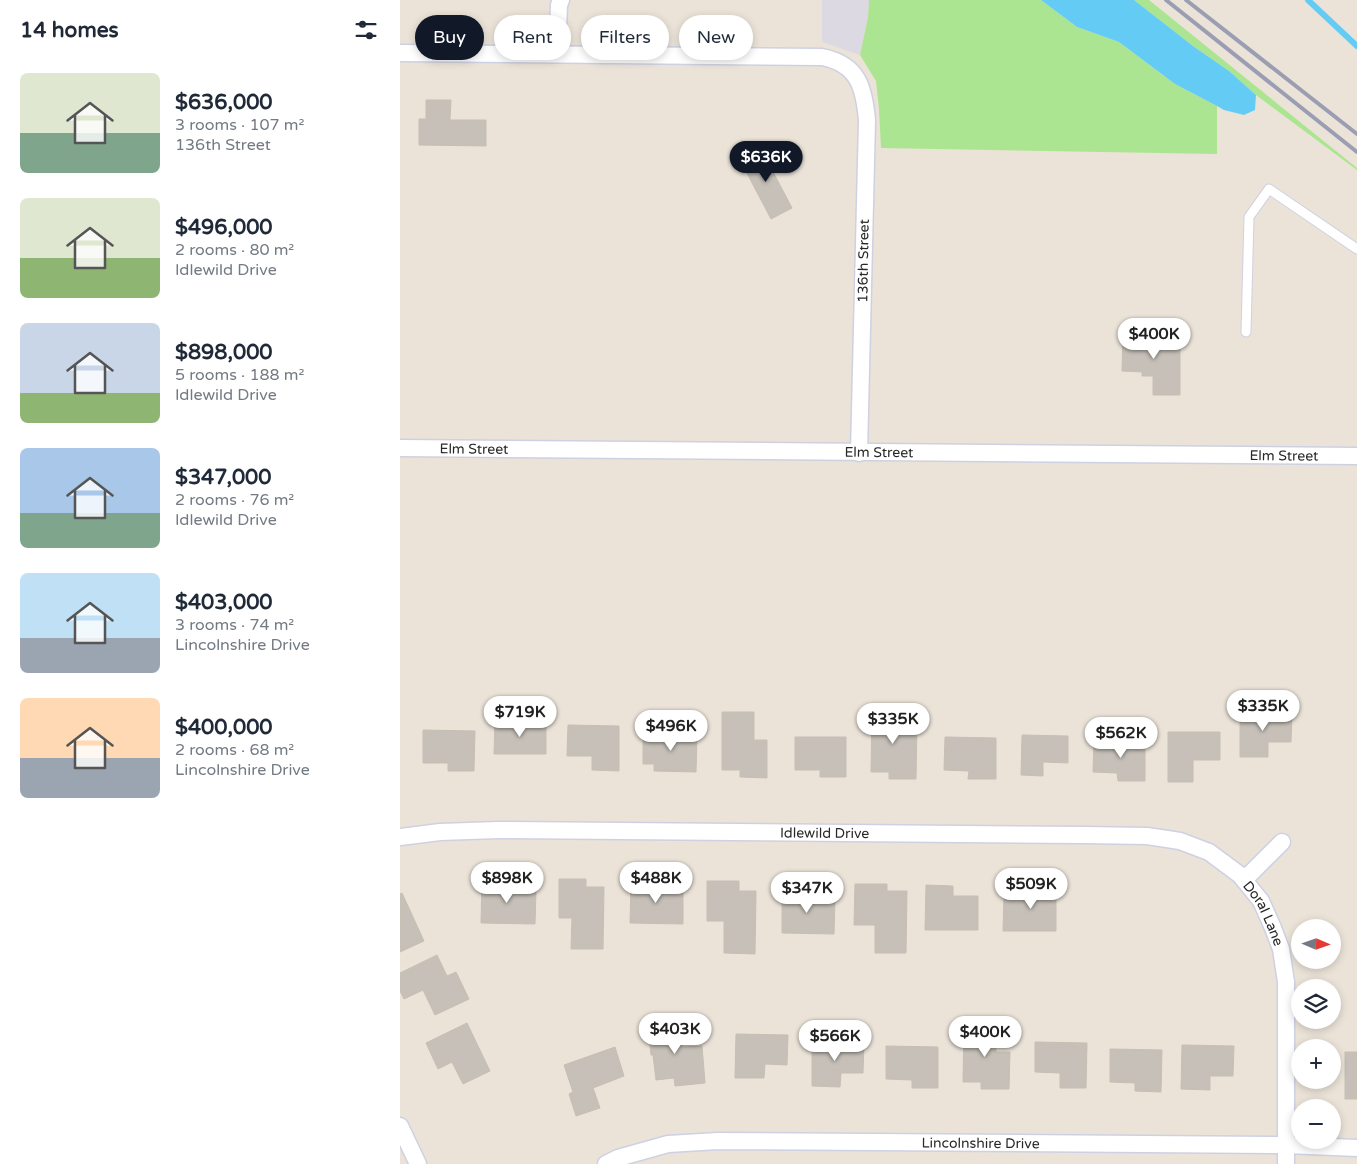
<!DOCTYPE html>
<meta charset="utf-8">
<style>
:root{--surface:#fff;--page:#f6f6f7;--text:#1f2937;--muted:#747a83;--accent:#111827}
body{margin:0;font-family:"Varela Round",sans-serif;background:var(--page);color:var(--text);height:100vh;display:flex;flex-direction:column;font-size:19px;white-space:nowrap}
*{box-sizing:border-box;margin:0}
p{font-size:16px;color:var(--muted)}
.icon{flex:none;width:28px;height:28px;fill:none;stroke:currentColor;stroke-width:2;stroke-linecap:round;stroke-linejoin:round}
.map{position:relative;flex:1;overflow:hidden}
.drawer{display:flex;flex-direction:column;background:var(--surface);width:400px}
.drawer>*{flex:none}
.top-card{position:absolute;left:15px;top:15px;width:475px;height:45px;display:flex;gap:10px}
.needle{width:32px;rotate:92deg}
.fabs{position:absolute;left:891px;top:919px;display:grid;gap:10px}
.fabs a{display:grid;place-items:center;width:50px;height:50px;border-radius:50%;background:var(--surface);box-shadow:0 2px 8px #0003;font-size:25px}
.price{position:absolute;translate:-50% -42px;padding:0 11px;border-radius:18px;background:#fff;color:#222;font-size:16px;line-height:32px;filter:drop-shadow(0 1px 2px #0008)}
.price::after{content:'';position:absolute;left:50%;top:30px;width:15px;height:11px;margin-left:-8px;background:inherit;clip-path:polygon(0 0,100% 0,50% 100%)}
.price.active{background:var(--accent);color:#fff}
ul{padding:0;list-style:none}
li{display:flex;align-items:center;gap:15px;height:125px;padding:0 20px}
li span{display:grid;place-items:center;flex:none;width:140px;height:100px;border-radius:8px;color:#555}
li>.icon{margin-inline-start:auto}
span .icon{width:60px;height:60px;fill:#fffc;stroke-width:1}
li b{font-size:21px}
h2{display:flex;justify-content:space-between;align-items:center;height:60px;padding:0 20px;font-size:21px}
.pill{padding:0 18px;border-radius:22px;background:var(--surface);box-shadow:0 2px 8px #0003;font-size:18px;line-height:45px}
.pill.active{background:var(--accent);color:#fff}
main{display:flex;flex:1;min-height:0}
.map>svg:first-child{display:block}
.industrial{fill:#dcd9e3}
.green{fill:#ace591}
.water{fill:#64ccf4}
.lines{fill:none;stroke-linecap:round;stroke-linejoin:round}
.stream{stroke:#64ccf4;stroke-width:6}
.building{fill:#c6c0b8;stroke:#c6bfb2}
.service-casing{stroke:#cdd1e2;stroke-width:11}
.minor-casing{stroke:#cdd1e2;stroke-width:19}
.service{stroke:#fff;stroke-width:9}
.minor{stroke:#fff;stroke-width:16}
.rail{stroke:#9b9eb3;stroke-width:4}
.labels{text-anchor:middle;stroke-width:4.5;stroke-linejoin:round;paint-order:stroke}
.street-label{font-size:14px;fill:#282828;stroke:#fff}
</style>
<main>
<section class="drawer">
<h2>14 homes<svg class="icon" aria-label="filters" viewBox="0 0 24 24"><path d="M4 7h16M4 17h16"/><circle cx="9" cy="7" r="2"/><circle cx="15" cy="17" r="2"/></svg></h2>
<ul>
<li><span style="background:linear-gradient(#dfe7d0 60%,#7fa58c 0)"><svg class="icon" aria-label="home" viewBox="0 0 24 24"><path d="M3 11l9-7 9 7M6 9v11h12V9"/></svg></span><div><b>$636,000</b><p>3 rooms · 107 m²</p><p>136th Street</p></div></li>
<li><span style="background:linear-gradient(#dfe7d0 60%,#8fb573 0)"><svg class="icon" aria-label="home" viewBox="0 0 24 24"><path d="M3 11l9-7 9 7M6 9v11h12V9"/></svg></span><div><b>$496,000</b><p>2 rooms · 80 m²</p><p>Idlewild Drive</p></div></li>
<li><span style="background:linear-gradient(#c9d6e8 70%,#8fb573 0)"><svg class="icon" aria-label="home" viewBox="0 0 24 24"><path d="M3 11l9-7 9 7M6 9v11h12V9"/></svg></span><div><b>$898,000</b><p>5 rooms · 188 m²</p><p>Idlewild Drive</p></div></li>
<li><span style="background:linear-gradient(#a9c7e8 65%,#7fa58c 0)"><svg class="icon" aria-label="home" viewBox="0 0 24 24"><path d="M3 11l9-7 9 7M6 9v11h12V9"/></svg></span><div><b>$347,000</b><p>2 rooms · 76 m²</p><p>Idlewild Drive</p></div></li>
<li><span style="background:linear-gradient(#bfe0f5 65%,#9aa5b1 0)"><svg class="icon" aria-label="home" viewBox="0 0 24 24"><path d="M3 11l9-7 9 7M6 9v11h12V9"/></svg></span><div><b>$403,000</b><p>3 rooms · 74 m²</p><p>Lincolnshire Drive</p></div></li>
<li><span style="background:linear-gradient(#ffd9b3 60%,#9aa5b1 0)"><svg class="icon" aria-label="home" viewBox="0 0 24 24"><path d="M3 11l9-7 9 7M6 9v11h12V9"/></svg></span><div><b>$400,000</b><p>2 rooms · 68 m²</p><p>Lincolnshire Drive</p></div></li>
</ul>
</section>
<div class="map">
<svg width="957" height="1164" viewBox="0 0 957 1164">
<rect width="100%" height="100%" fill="#ebe3d8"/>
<path class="industrial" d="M422,0H469L468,17L460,55L422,42Z"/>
<g class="green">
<path d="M469,0H641L677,27L719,42L775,84L817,106V154L481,148L479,109L476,81L460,55L468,17Z"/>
<path d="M734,0H749L957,168V170L856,95L829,71L793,46Z"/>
</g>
<path class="water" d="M641,0H734L793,46L829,71L856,95L855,110L844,115L824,110L817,106L775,84L719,42L677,27Z"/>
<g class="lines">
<path class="stream" d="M908,0L957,46"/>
</g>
<g class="building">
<path d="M26,100H51L50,120H86V146L19,145V119H26Z"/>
<path d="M360,147L392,208L371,219L339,158Z"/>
<path d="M723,334H771V341H780V395H753V376H742V372L722,371Z"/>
<path d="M472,709L503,710V725H517L516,779H489V772H471Z"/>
<path d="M322,712H354V740H367V778L340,777V770H322Z"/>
<path d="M840,712L892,713L891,742H868V757H840Z"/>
<path d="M95,721H146V754H94Z"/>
<path d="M168,725L219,726V771L192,770V756H167Z"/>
<path d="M23,730L75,731L74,771H48V763H23Z"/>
<path d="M768,732H820V760H793V782H768Z"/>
<path d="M243,734L297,735L296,772L254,771V764H243Z"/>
<path d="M622,735L668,736V763L643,762V776L621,775Z"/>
<path d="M395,737H446V777H420V770H395Z"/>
<path d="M545,737L596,738V779H568L569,771L544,770Z"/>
<path d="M694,740L745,741V781H718L717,773L693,772Z"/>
<path d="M159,879H186V887H204L203,949H171L172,918H159Z"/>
<path d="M82,880L109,881L108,890H136L135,924L81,923Z"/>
<path d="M307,881H339V891H356L355,954L324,953V921H307Z"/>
<path d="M231,882H258V889L283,890V924L230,923Z"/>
<path d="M455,884H487V891H507L506,953H475V925H454Z"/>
<path d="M526,885L553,886V896H578V930H525Z"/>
<path d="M628,886H656V931H603L604,894L627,895Z"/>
<path d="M382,892H409V899H435L434,934L382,933Z"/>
<path d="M2,893L24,941L0,952V894Z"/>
<path d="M37,955L47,976L56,972L69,999L35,1015L23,990L4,999L0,991V973Z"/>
<path d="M279,1020L282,1047L302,1046L305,1083L275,1086L274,1078L256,1080L253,1055H251L248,1023Z"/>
<path d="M67,1023L90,1071L63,1084L52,1062L38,1069L26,1043Z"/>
<path d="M564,1025H596V1052H610L609,1089H581V1082H563Z"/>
<path d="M336,1034L388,1035L387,1065L365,1064L364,1078H335Z"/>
<path d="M412,1042L464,1043L463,1073H441L440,1087L412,1086Z"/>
<path d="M635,1042L687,1043L686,1088H660V1073L635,1072Z"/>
<path d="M782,1045L834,1046L833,1076H810V1090L781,1089Z"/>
<path d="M486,1046L538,1047V1088H512V1080L486,1079Z"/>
<path d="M215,1047L224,1076L193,1088L200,1108L176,1116L169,1094L173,1092L164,1065Z"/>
<path d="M710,1049L762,1050L761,1092L735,1091V1083L710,1082Z"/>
<rect x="945" y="1052" width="12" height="47"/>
</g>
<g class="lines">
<defs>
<path id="service" d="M846,332L849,217L869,189L957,249"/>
<g id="minor">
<path d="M0,53L422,57C458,64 464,87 467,120L459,453"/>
<path d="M157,54L159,5L161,0"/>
<path id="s1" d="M0,448L957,456"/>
<path id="s2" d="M0,837L40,832L98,830L684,835L747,836L780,841L809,852L840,875L861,901L873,928L881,949L886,982V1164"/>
<path d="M844,880L882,842"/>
<path d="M0,1126L18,1164"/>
<path id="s3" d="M206,1164L218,1158L268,1144L318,1141L886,1145L957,1148"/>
</g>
</defs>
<use href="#service" class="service-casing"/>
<use href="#minor" class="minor-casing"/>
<use href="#service" class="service"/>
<use href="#minor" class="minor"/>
<g class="rail">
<path d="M766,0L957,152"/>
<path d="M786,0L957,134"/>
</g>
</g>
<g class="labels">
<g class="street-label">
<text transform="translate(463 261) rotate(-89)" y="5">136th Street</text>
<text dy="5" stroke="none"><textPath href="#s1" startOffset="74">Elm Street</textPath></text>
<text dy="5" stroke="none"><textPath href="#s1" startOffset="479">Elm Street</textPath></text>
<text dy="5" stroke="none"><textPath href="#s1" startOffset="884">Elm Street</textPath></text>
<text dy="5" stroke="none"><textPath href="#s2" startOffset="425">Idlewild Drive</textPath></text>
<text dy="5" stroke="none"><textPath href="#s2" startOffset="896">Doral Lane</textPath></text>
<text dy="5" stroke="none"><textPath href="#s3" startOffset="378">Lincolnshire Drive</textPath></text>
</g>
</g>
</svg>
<div class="fabs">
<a><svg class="needle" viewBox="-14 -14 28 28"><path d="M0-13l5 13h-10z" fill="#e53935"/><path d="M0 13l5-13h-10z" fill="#747a83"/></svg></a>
<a><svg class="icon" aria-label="layers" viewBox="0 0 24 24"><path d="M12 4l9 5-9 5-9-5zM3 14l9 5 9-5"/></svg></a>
<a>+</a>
<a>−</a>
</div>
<b class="price active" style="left:366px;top:183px">$636K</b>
<b class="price" style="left:754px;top:360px">$400K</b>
<b class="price" style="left:863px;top:732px">$335K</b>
<b class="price" style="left:120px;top:738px">$719K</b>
<b class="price" style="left:493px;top:745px">$335K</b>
<b class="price" style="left:271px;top:752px">$496K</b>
<b class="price" style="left:721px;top:759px">$562K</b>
<b class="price" style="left:107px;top:904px">$898K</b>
<b class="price" style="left:256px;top:904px">$488K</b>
<b class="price" style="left:631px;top:910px">$509K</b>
<b class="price" style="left:407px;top:914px">$347K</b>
<b class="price" style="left:275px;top:1055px">$403K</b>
<b class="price" style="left:585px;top:1058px">$400K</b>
<b class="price" style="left:435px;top:1062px">$566K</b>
<div class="top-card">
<a class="pill active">Buy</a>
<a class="pill">Rent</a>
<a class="pill">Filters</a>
<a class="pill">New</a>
</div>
</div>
</main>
